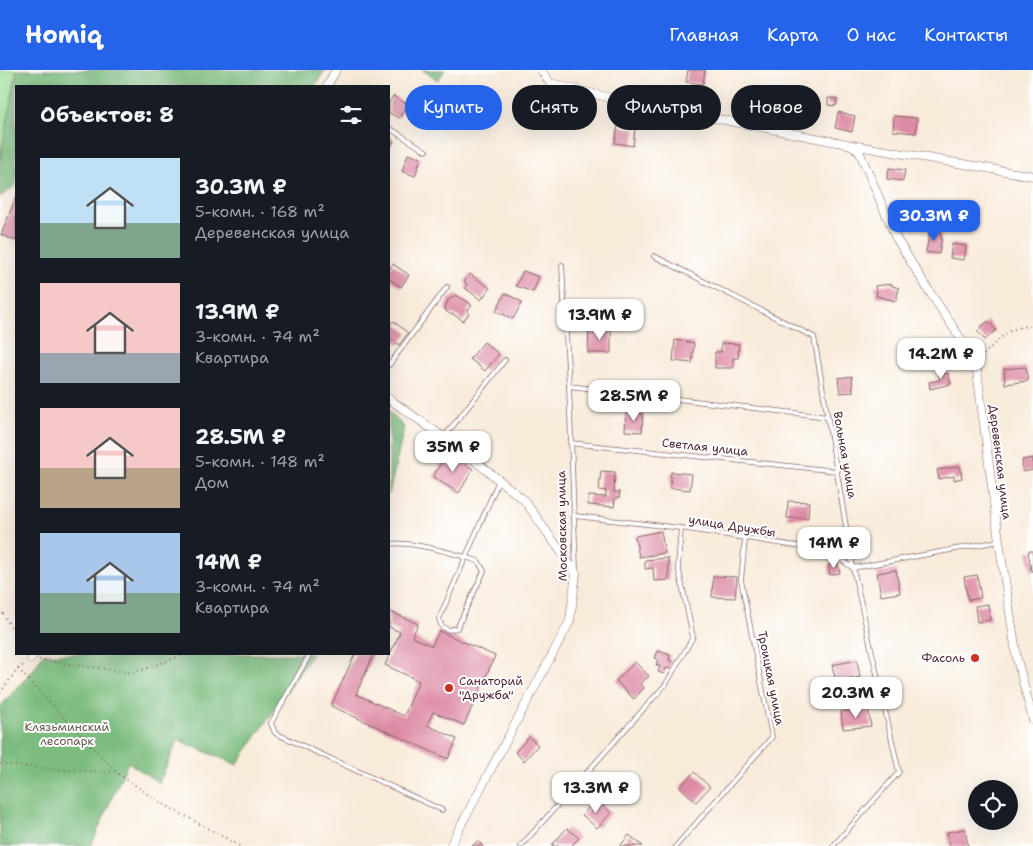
<!DOCTYPE html>
<html lang="ru">
<meta charset="utf-8">
<style>
:root{--surface:#171b24;--page:#20242c;--text:#f1f3f6;--muted:#9ea1a6;--accent:#2563eb}
body{margin:0;font-family:"Shantell Sans",sans-serif;background:var(--page);color:var(--text);height:100vh;display:flex;flex-direction:column;font-size:19px;white-space:nowrap}
*{box-sizing:border-box;margin:0}
p{font-size:16px;color:var(--muted)}
.icon{flex:none;width:28px;height:28px;fill:none;stroke:currentColor;stroke-width:2;stroke-linecap:round;stroke-linejoin:round}
.map{position:relative;flex:1;overflow:hidden}
.details{position:absolute;left:15px;top:15px;width:375px;height:570px;display:flex;flex-direction:column;background:var(--surface);border-radius:0px;box-shadow:0 5px 20px #0002}
.details>*{flex:none}
.hud{position:absolute;left:405px;top:15px;width:475px;height:45px;display:flex;gap:10px}
.buttons{position:absolute;left:968px;top:710px;display:grid;gap:10px}
.buttons a{display:grid;place-items:center;width:50px;height:50px;border-radius:50%;background:var(--surface);box-shadow:0 5px 20px #0002;font-size:25px}
.price{position:absolute;translate:-50% -42px;padding:0 11px;border-radius:10px;background:#fff;color:#222;font-size:16px;line-height:32px;filter:drop-shadow(0 1px 2px #0008)}
.price::after{content:'';position:absolute;left:50%;top:30px;width:15px;height:11px;margin-left:-8px;background:inherit;clip-path:polygon(0 0,100% 0,50% 100%)}
.price.on{background:var(--accent);color:#fff}
ul{padding:0;list-style:none}
li{display:flex;align-items:center;gap:15px;height:125px;padding:0 25px}
li span{display:grid;place-items:center;flex:none;width:140px;height:100px;border-radius:0px;color:#555}
li>.icon{margin-inline-start:auto}
span .icon{width:60px;height:60px;fill:#fffc;stroke-width:1}
li b{font-size:21px}
h2{display:flex;justify-content:space-between;align-items:center;height:60px;padding:0 25px;font-size:21px}
.pill{padding:0 18px;border-radius:22px;background:var(--surface);box-shadow:0 5px 20px #0002;font-size:18px;line-height:45px}
.pill.on{background:var(--accent);color:#fff}
header{display:flex;align-items:center;gap:30px;box-sizing:border-box;height:70px;padding:0 25px;background:var(--accent);color:#fff}
header strong{font-size:24px}
nav{display:flex;gap:28px;margin-inline-start:auto;font-size:18px}
.map>svg:first-child{display:block}
.green{fill:#9bdd94;stroke:#727e60}
.forest{fill:#7cbc7e;stroke:#636e54}
.building{fill:#dd8aa4}
.lines{fill:none;stroke-linecap:round;stroke-linejoin:round}
.lane-casing{stroke:#876668;stroke-width:5.5}
.street-casing{stroke:#876668;stroke-width:9}
.path{stroke:#876668;stroke-width:2;stroke-dasharray:1 4;stroke-linecap:butt}
.lane{stroke:#fff;stroke-width:4}
.street{stroke:#fff;stroke-width:8}
.poi-dot{fill:#c8321e;stroke:#fff;stroke-width:2}
.labels{text-anchor:middle;stroke-width:4;stroke-linejoin:round;paint-order:stroke}
.street-label{font-size:12px;fill:#4a1f2b;stroke:#fff}
.poi-label{font-size:12px;fill:#4a1f2b;stroke:#fff;text-anchor:end}
.park-label{font-size:12px;fill:#62584a;stroke:#fff}
</style>
<header>
<strong>Homiq</strong>
<nav><a>Главная</a><a>Карта</a><a>О нас</a><a>Контакты</a></nav>
</header>
<div class="map">
<svg width="1033" height="776" viewBox="0 0 1033 776">
<rect width="100%" height="100%" fill="#fff"/>
<filter id="ink" filterUnits="userSpaceOnUse"><feTurbulence type="fractalNoise" baseFrequency=".02" numOctaves="2"/><feDisplacementMap in="SourceGraphic" scale="10" xChannelSelector="R" yChannelSelector="G"/><feConvolveMatrix kernelMatrix="1 2 1 2 8 2 1 2 1" color-interpolation-filters="sRGB"/></filter>
<filter id="wash" filterUnits="userSpaceOnUse"><feTurbulence type="fractalNoise" baseFrequency=".0096" numOctaves="4" result="noise"/><feDisplacementMap in="SourceGraphic" scale="20" xChannelSelector="R" yChannelSelector="G"/><feGaussianBlur stdDeviation="1.12" result="paint"/><feColorMatrix in="noise" values="0 0 0 0 0 0 0 0 0 0 0 0 0 0 0 0 0 1.4 0 .05"/><feComposite in="paint" operator="in"/></filter>
<g filter="url(#wash)">
<rect width="100%" height="100%" fill="#f8ebda"/>
<path class="green" d="M0,0H17L0,91Z"/>
<g class="forest">
<path d="M17,0H325L315,16H16V115L0,127V91Z"/>
<path d="M422,0H445L438,10Z"/>
<path d="M389,341L404,357L389,425Z"/>
<path d="M43,584H312L237,695L178,670L159,713L128,692L91,776H0V637L34,599Z"/>
</g>
<g id="blocks">
<g class="building">
<path d="M688,0H705L703,14L686,12Z"/>
<path d="M393,26L407,34L399,48L389,43V33Z"/>
<path d="M828,28L837,29L836,36L828,35Z"/>
<path d="M771,31L779,33L777,46L768,44Z"/>
<path d="M838,42L855,46L852,62L835,58Z"/>
<path d="M894,46L917,48L916,63L893,61Z"/>
<path d="M618,56L635,59L633,76L615,73Z"/>
<path d="M389,67L394,71L389,79Z"/>
<path d="M408,84L421,88L415,106L402,101Z"/>
<path d="M889,98L905,100L903,111L887,109Z"/>
<path d="M16,127V171L1,165Z"/>
<path d="M930,160L941,162L940,167H942L939,184L926,182Z"/>
<path d="M952,174L966,176L964,190L950,188Z"/>
<path d="M393,194L409,205L401,217L389,209V198L390,199Z"/>
<path d="M523,201L539,207L533,222L516,216Z"/>
<path d="M470,204L490,218L481,230L465,218L467,214L464,212Z"/>
<path d="M892,214V216L899,218L896,231L876,226L877,221L875,218V216Z"/>
<path d="M505,223L522,232L513,249L496,241Z"/>
<path d="M456,225L471,234V237L467,241L469,244L463,251L458,247L452,244L451,245L446,241L445,238L448,230Z"/>
<path d="M393,251L408,263L399,275L389,267V256Z"/>
<path d="M988,251L996,260L985,270L977,261Z"/>
<path d="M589,258H611V283H588Z"/>
<path d="M675,270L694,273L692,293L673,291Z"/>
<path d="M484,272L499,284L485,301L470,289Z"/>
<path d="M721,273L739,274L738,288H733V298H715V282H721Z"/>
<path d="M1026,297L1028,311L1005,314L1004,299Z"/>
<path d="M943,298L944,304L948,303L951,314L930,319L929,312L940,310L938,299Z"/>
<path d="M852,306L853,322L840,323L838,308Z"/>
<path d="M626,342L643,344L642,362L625,361Z"/>
<path d="M447,383L473,399L459,423L433,407Z"/>
<path d="M1033,388V400L1023,402L1022,390Z"/>
<path d="M960,396L962,408L954,410V406L939,409L937,400Z"/>
<path d="M601,401L615,402L614,422H620L619,428H615L614,437L588,435L589,426L606,427V421L599,420Z"/>
<path d="M671,402L692,404L690,420L670,418Z"/>
<path d="M788,431L809,432L808,448H787Z"/>
<path d="M661,461L665,483L639,487L635,466Z"/>
<path d="M1028,481H1033V501H1031Z"/>
<path d="M668,488L669,510L654,511L653,498L645,499V490Z"/>
<path d="M838,493L840,503L830,505L828,495Z"/>
<path d="M896,500L900,523L881,526L877,503Z"/>
<path d="M977,505L981,528L968,530L964,507Z"/>
<path d="M713,506L737,507L735,528L712,527Z"/>
<path d="M988,534L990,550L977,552L975,536Z"/>
<path d="M389,541L418,554L412,567L432,576L439,561L495,586L464,655L433,642L427,655L457,669L448,689L331,636L355,584H374L356,624L404,646L419,611L385,595L400,562L389,557Z"/>
<path d="M658,581L670,585L669,590L672,591L669,599L666,598L664,604L658,602L660,596L656,595L658,589L655,588Z"/>
<path d="M857,590L860,607L836,612L832,595Z"/>
<path d="M635,592L649,606L640,614L644,618L634,629L616,611Z"/>
<path d="M868,638L871,656L843,659L841,642Z"/>
<path d="M529,667L538,675L524,691L515,682Z"/>
<path d="M694,702L710,717L696,732L680,717Z"/>
<path d="M596,729L611,743L597,758L582,745Z"/>
<path d="M567,758L579,768L571,776H554L552,775Z"/>
<path d="M965,759L968,776H950L947,762Z"/>
<path d="M629,765L643,776H620Z"/>
<path d="M478,771L483,776H472Z"/>
</g>
</g>
</g>
<g filter="url(#ink)">
<use href="#blocks" fill-opacity="0" stroke="#876668" stroke-width="1"/>
<g class="lines">
<defs>
<g id="lane">
<path d="M389,58L426,81"/>
<path d="M654,186L814,267L853,498L899,702L833,776"/>
<path d="M562,195L569,316L576,500"/>
<path d="M389,295L447,217"/>
<path d="M569,316L828,347"/>
<path d="M444,367L505,290"/>
<path d="M570,373L837,401"/>
<path d="M575,446L681,458L829,481L853,498L999,471"/>
<path d="M389,474C411,471 456,484 478,491L484,501L457,558L449,560L442,557L439,549L499,410"/>
<path d="M310,584L271,653L275,663L442,740"/>
<path d="M521,776L666,614L693,567L678,496L681,458"/>
<path d="M676,776L772,667L741,510L745,469"/>
</g>
<g id="street">
<path d="M541,0L550,13L611,28L852,75L860,83L896,168L931,224L971,284L977,301L999,471L1017,589L1033,650"/>
<path d="M327,16L336,0"/>
<path d="M852,75L1033,106"/>
<path d="M389,329L455,375L524,430L576,503L570,551L450,776"/>
<path d="M31,589L34,584"/>
</g>
</defs>
<use href="#lane" class="lane-casing"/>
<use href="#street" class="street-casing"/>
<g class="path">
<path d="M981,289L983,285C1000,269 1008,256 1033,256"/>
<path d="M0,539L16,565"/>
<path d="M39,590L134,603L180,586L182,584"/>
<path d="M18,599L116,702L156,730L240,776"/>
<path d="M0,623L18,599L26,593"/>
<path d="M0,694L63,700L115,702"/>
</g>
<use href="#lane" class="lane"/>
<use href="#street" class="street"/>
</g>
</g>
<g class="poi-dot">
<circle cx="975" cy="588" r="5"/>
<circle cx="449" cy="618" r="5"/>
</g>
<g class="labels">
<g class="street-label">
<text transform="translate(705 377) rotate(6)" y="4">Светлая улица</text>
<text transform="translate(845 385) rotate(80)" y="4">Вольная улица</text>
<text transform="translate(1000 392) rotate(83)" y="4">Деревенская улица</text>
<text transform="translate(562 456) rotate(-91)" y="4">Московская улица</text>
<text transform="translate(732 456) rotate(9)" y="4">улица Дружбы</text>
<text transform="translate(771 608) rotate(79)" y="4">Троицкая улица</text>
</g>
<g class="poi-label">
<text x="965" y="592">Фасоль</text>
<text x="459" y="615" text-anchor="start">Санаторий<tspan x="459" dy="14">"Дружба"</tspan></text>
</g>
<g class="park-label">
<text x="67" y="661">Клязьминский<tspan x="67" dy="14">лесопарк</tspan></text>
</g>
</g>
</svg>
<div class="buttons">
<a><svg class="icon" aria-label="locate" viewBox="0 0 24 24"><circle cx="12" cy="12" r="6"/><path d="M12 2v4M12 18v4M2 12h4M18 12h4"/></svg></a>
</div>
<b class="price on" style="left:934px;top:172px">30.3M ₽</b>
<b class="price" style="left:600px;top:271px">13.9M ₽</b>
<b class="price" style="left:941px;top:310px">14.2M ₽</b>
<b class="price" style="left:634px;top:352px">28.5M ₽</b>
<b class="price" style="left:453px;top:403px">35M ₽</b>
<b class="price" style="left:834px;top:499px">14M ₽</b>
<b class="price" style="left:856px;top:649px">20.3M ₽</b>
<b class="price" style="left:596px;top:744px">13.3M ₽</b>
<div class="hud">
<a class="pill on">Купить</a>
<a class="pill">Снять</a>
<a class="pill">Фильтры</a>
<a class="pill">Новое</a>
</div>
<section class="details">
<h2>Объектов: 8<svg class="icon" aria-label="filters" viewBox="0 0 24 24"><path d="M4 7h16M4 17h16"/><circle cx="9" cy="7" r="2"/><circle cx="15" cy="17" r="2"/></svg></h2>
<ul>
<li><span style="background:linear-gradient(#bfe0f5 65%,#7fa58c 0)"><svg class="icon" aria-label="home" viewBox="0 0 24 24"><path d="M3 11l9-7 9 7M6 9v11h12V9"/></svg></span><div><b>30.3M ₽</b><p>5-комн. · 168 m²</p><p>Деревенская улица</p></div></li>
<li><span style="background:linear-gradient(#f6c9c9 70%,#9aa5b1 0)"><svg class="icon" aria-label="home" viewBox="0 0 24 24"><path d="M3 11l9-7 9 7M6 9v11h12V9"/></svg></span><div><b>13.9M ₽</b><p>3-комн. · 74 m²</p><p>Квартира</p></div></li>
<li><span style="background:linear-gradient(#f6c9c9 60%,#b9a48a 0)"><svg class="icon" aria-label="home" viewBox="0 0 24 24"><path d="M3 11l9-7 9 7M6 9v11h12V9"/></svg></span><div><b>28.5M ₽</b><p>5-комн. · 148 m²</p><p>Дом</p></div></li>
<li><span style="background:linear-gradient(#a9c7e8 60%,#7fa58c 0)"><svg class="icon" aria-label="home" viewBox="0 0 24 24"><path d="M3 11l9-7 9 7M6 9v11h12V9"/></svg></span><div><b>14M ₽</b><p>3-комн. · 74 m²</p><p>Квартира</p></div></li>
</ul>
</section>
</div>
